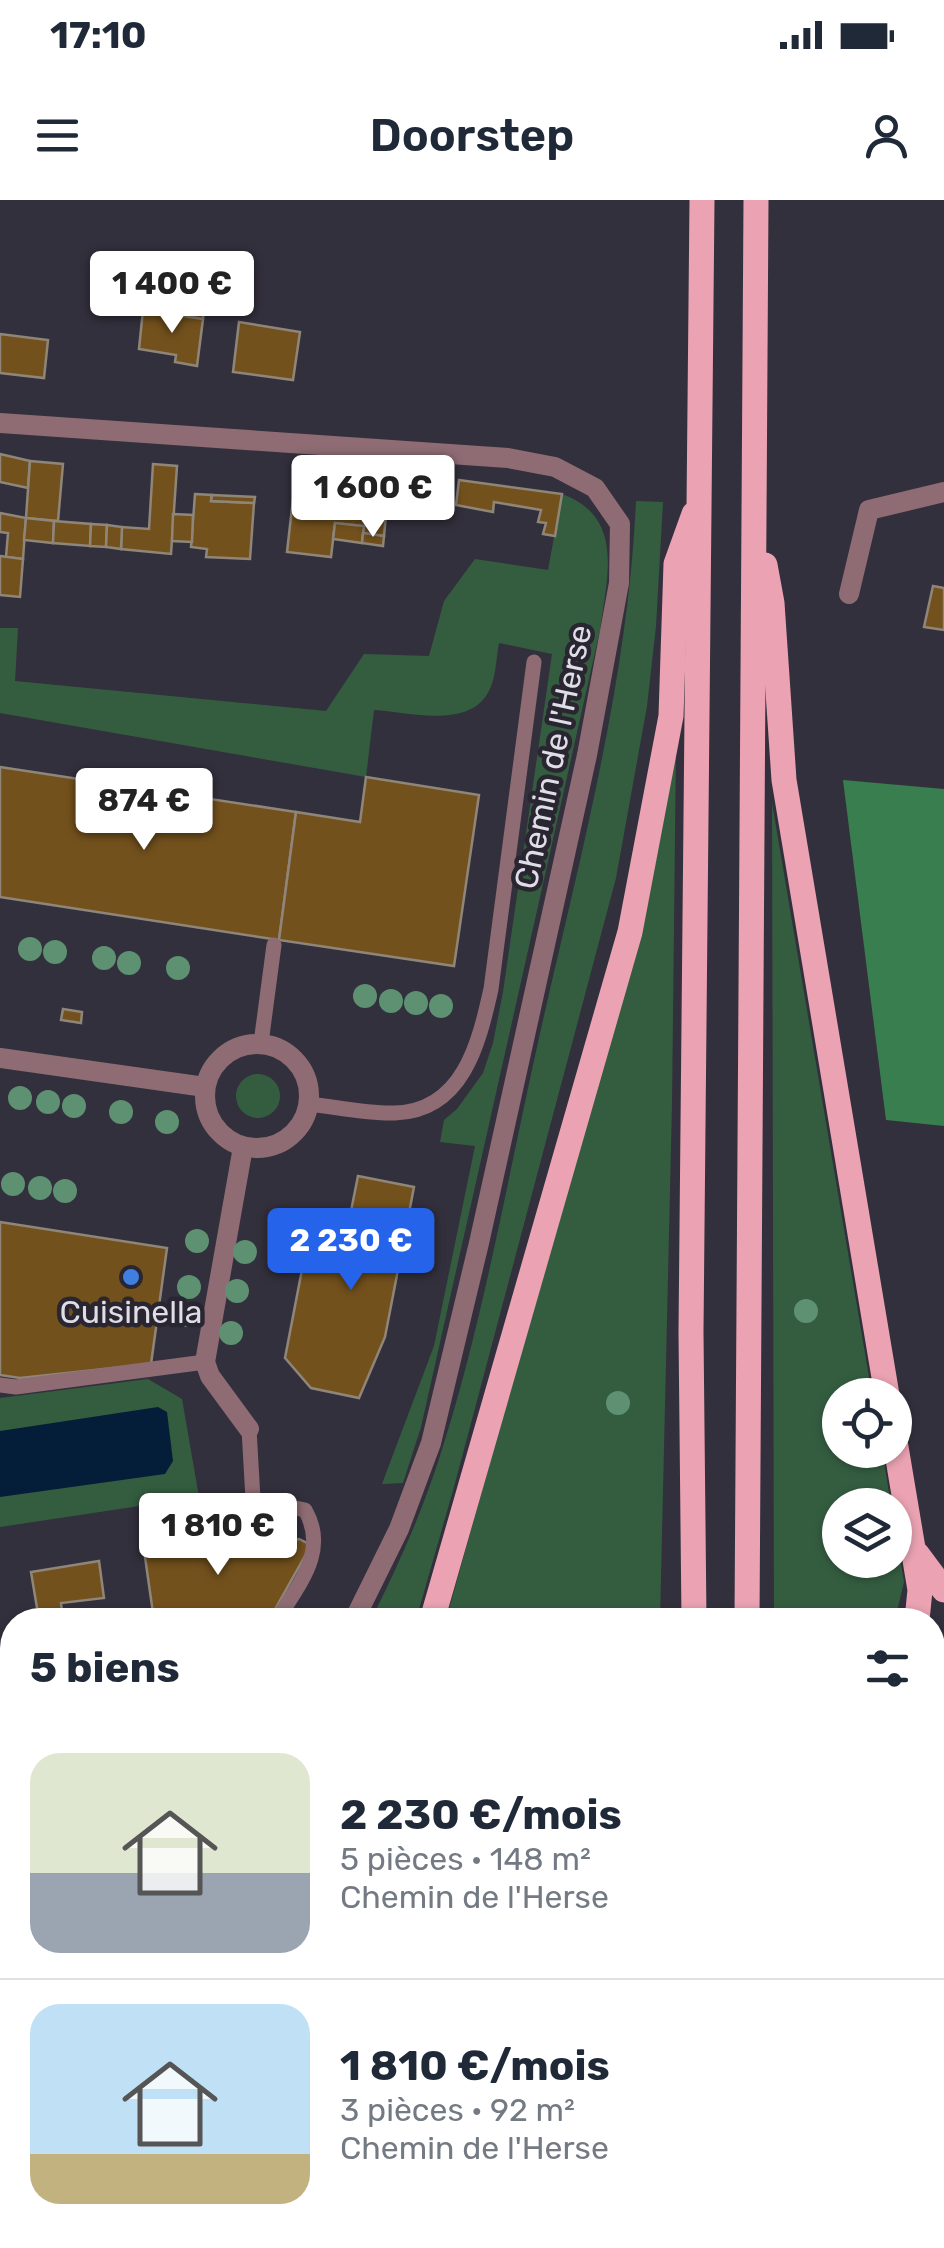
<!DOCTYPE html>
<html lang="fr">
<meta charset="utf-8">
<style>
:root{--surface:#fff;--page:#f2f2f3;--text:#1f2937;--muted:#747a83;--line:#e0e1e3;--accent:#2563eb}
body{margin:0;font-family:Rubik,sans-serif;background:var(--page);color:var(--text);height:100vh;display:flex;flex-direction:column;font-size:38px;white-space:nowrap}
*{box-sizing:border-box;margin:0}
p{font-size:32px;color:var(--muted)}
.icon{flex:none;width:55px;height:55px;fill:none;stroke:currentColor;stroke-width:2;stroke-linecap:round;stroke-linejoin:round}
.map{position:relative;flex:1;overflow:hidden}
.sheet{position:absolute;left:0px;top:1408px;width:945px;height:642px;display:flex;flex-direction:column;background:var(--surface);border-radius:40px 40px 0 0;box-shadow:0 2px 8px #0004}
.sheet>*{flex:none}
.tools{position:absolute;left:822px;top:1178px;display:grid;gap:20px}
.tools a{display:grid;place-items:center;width:90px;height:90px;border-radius:50%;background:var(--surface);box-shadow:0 2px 8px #0004;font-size:50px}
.price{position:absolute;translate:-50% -85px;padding:0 22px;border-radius:10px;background:#fff;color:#222;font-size:32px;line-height:65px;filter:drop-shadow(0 2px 5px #0008)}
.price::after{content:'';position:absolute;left:50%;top:60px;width:30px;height:22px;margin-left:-15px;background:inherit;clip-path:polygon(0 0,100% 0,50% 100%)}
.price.on{background:var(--accent);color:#fff}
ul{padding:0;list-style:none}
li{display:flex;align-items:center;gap:30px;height:250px;padding:0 30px}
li+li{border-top:2px solid var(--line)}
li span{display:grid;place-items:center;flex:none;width:280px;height:200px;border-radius:30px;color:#555}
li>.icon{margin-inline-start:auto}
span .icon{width:120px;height:120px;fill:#fffc;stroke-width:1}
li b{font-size:42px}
h2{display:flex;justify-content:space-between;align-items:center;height:120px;padding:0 30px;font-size:42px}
.status{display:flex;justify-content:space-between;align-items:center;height:70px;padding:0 50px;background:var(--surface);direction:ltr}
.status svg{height:28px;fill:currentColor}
header{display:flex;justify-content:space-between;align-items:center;height:130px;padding:0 30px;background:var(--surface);font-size:45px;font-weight:600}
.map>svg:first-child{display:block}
.green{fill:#345d40}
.forest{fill:#397e4f}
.water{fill:#041e39}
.building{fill:#73511d;stroke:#8f8679;stroke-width:2.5}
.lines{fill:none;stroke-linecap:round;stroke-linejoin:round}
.service{stroke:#8f6c73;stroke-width:15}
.minor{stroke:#8f6c73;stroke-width:20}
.tertiary{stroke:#8f6c73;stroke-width:20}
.primary{stroke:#eba3b3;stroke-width:25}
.tree{fill:#5d9172}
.shop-dot{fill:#3f7fe0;stroke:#292632;stroke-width:4}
.labels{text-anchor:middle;stroke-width:9;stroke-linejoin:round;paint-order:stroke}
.street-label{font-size:32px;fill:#dfdde5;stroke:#292632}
.poi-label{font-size:32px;fill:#dfdde5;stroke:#292632}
</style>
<div class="status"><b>17:10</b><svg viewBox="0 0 49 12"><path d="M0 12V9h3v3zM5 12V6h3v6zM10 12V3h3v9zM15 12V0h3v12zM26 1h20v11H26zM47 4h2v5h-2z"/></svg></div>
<header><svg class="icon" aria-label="menu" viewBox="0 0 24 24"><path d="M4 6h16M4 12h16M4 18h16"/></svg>Doorstep<svg class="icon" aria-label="person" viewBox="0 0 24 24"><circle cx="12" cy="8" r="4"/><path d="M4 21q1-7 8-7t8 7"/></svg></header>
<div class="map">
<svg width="944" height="2048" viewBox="0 0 944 2048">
<rect width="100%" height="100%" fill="#33303d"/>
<g class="green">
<path d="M562,294C625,317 607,377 600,430L421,1227L403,1283L382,1284L434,1146L475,946L440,942L444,920L457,909L483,873L493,843L503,792L552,454L499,443C496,459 496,482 486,496C464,528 407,512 374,510L366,577L0,513V428H18L15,481L326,511L364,454L429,456L444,401L475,359L548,370Z"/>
<path d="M636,301L663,302L656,426L647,506L616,678L454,1287L416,1420H371C397,1368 421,1315 439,1259C483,1124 508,976 539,838C579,660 628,483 636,301Z"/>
<path d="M676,544L672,904L660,1420H446L629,763Z"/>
<path d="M772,603L872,1195H840V1250H882L891,1305H840V1360H895V1328L904,1382L895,1420H774Z"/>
<circle cx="258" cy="896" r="22"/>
<path d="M148,1179L182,1199L199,1297L0,1327V1198Z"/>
<path d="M944,1514V1798L933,1833L932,1517Z"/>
<path d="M944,1883V2048H890L893,2038H932L933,1918Z"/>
<path d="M765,2038H866L862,2048H765Z"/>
</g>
<path class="forest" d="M843,580L944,589V926L886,920Z"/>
<path class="water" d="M158,1207L167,1212L173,1261L165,1274L0,1297V1231Z"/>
<g class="building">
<path d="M158,88L205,95L203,119L143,110L144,98L156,100Z"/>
<path d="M143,110L203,119L197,166L175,162L176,155L139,149Z"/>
<path d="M239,122L300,132L293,180L233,172Z"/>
<path d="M0,134L48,140L44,178L0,173Z"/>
<path d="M0,254L30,261L28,288L0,282Z"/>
<path d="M30,261L63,264L58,321L26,318Z"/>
<path d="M153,264L177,266L171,354L121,349L122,327L149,329Z"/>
<path d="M459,280L562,294L555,336L543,334L546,323L538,322L541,310L494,302L493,312L456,305Z"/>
<path d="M195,294L212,295L211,301L254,303L250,359L206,357L207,349L191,347Z"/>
<path d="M212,295L255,297L254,303L211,301Z"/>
<path d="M336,298L387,305L384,336L363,333L364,326L335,323L331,357L287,352L293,299L335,305Z"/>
<path d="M0,313L26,318L23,359L6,357L8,333L0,332Z"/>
<path d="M173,314L193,315L192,342L172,341Z"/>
<path d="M26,318L54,321L53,343L24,340Z"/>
<path d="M54,321L91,324L90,346L53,343Z"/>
<path d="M335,323L364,326L362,343L333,339Z"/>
<path d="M91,324L107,325L106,347L90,346Z"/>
<path d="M107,325L122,327L121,349L106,347Z"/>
<path d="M363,333L384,336L383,346L362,343Z"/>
<path d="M0,356L23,359L20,397L0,395Z"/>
<path d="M933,386L944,388V430L924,427Z"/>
<path d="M0,567L296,612L279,740L0,697Z"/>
<path d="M366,577L479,595L454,766L279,740L296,612L360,622Z"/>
<path d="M63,809L82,812L81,823L61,820Z"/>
<path d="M358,976L414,987L385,1137L359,1198L311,1188L285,1158L305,1054L341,1061Z"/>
<path d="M0,1022L167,1048L151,1164L20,1178L0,1175Z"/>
<path d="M198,1328L201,1353L299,1339L307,1343L310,1347L269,1420H154L142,1336Z"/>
<path d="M99,1361L104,1398L61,1403L63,1420H39L31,1372Z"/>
<path d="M12,1822V1879L0,1865V1833Z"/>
<path d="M2,2015L12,2026V2038H22L32,2048H0Z"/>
</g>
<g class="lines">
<g class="service">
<path d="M261,843L274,745"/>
<path d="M309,904C337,907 367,914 395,913C463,911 479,843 491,789L534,462"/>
<path d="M0,1185L16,1187L205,1162"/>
<path d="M249,1229L253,1299L305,1310C329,1351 298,1385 277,1420"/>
<path d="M0,1627L12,1718"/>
<path d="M0,1991L12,2006"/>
<path d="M41,2038L50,2048"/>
</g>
<g class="minor">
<path d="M0,223L508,258L555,267L595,288L620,324L619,383L587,555L479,1043L431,1243L399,1329L354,1420"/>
<path d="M849,394L869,310L944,292"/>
<circle cx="257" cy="896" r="52"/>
<path d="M0,858L205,887"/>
<path d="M243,947L205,1162L210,1176L249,1229"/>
</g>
<g class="tertiary">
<path d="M932,1487L944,1484"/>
<path d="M0,1735L12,1732"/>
</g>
<g class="primary">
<path d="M765,365L772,403L784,580L887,1195"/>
<path d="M895,1241L920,1390L917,1420"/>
<path d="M917,1354L944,1390"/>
<path d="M432,1420L630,732L671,516L676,364L694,314"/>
<path d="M694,1420L691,1132L702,0"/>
<path d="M747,1420L756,0"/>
<path d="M932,1864L944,1829"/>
<path d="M619,2038L621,2048"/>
<path d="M688,2048V2038"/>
<path d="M744,2048V2038"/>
<path d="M872,2048L875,2038"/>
</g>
</g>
<g class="tree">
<circle cx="352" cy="276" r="12"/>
<circle cx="30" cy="749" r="12"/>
<circle cx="55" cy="752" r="12"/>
<circle cx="104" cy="758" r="12"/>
<circle cx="129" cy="763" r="12"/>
<circle cx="178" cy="768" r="12"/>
<circle cx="365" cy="796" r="12"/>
<circle cx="391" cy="801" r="12"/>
<circle cx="416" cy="803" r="12"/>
<circle cx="441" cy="806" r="12"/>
<circle cx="20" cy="898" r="12"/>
<circle cx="48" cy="902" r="12"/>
<circle cx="74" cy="906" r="12"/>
<circle cx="121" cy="912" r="12"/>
<circle cx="167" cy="922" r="12"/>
<circle cx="13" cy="984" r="12"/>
<circle cx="40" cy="988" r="12"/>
<circle cx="65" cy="991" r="12"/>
<circle cx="197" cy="1041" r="12"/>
<circle cx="245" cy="1052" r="12"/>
<circle cx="189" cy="1087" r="12"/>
<circle cx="237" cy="1091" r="12"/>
<circle cx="806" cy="1111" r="12"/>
<circle cx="184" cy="1115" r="12"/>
<circle cx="231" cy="1133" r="12"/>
<circle cx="618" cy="1203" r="12"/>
</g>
<circle class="shop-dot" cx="131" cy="1077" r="10"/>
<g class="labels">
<g class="street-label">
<text transform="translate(553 557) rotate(-78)" y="11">Chemin de l'Herse</text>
</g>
<g class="poi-label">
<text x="131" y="1123">Cuisinella</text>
</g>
</g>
</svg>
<div class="tools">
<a><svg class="icon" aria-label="locate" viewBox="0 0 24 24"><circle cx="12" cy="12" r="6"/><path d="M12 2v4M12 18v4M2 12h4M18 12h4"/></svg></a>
<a><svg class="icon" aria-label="layers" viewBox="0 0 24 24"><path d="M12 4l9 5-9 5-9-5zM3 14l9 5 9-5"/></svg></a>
</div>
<b class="price" style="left:172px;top:136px">1 400 €</b>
<b class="price" style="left:373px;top:340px">1 600 €</b>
<b class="price" style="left:144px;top:653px">874 €</b>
<b class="price on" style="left:351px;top:1093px">2 230 €</b>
<b class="price" style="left:218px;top:1378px">1 810 €</b>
<section class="sheet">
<h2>5 biens<svg class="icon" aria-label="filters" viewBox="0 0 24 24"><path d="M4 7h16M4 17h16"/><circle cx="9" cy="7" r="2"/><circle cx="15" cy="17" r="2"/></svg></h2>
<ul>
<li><span style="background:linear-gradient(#dfe7d0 60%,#9aa5b1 0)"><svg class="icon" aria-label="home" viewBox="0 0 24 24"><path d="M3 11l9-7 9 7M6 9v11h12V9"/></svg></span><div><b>2 230 €/mois</b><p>5 pièces · 148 m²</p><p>Chemin de l'Herse</p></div></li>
<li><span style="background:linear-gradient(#bfe0f5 75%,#c2b280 0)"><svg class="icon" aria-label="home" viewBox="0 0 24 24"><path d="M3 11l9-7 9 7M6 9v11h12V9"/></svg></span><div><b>1 810 €/mois</b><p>3 pièces · 92 m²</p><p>Chemin de l'Herse</p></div></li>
</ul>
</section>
</div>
